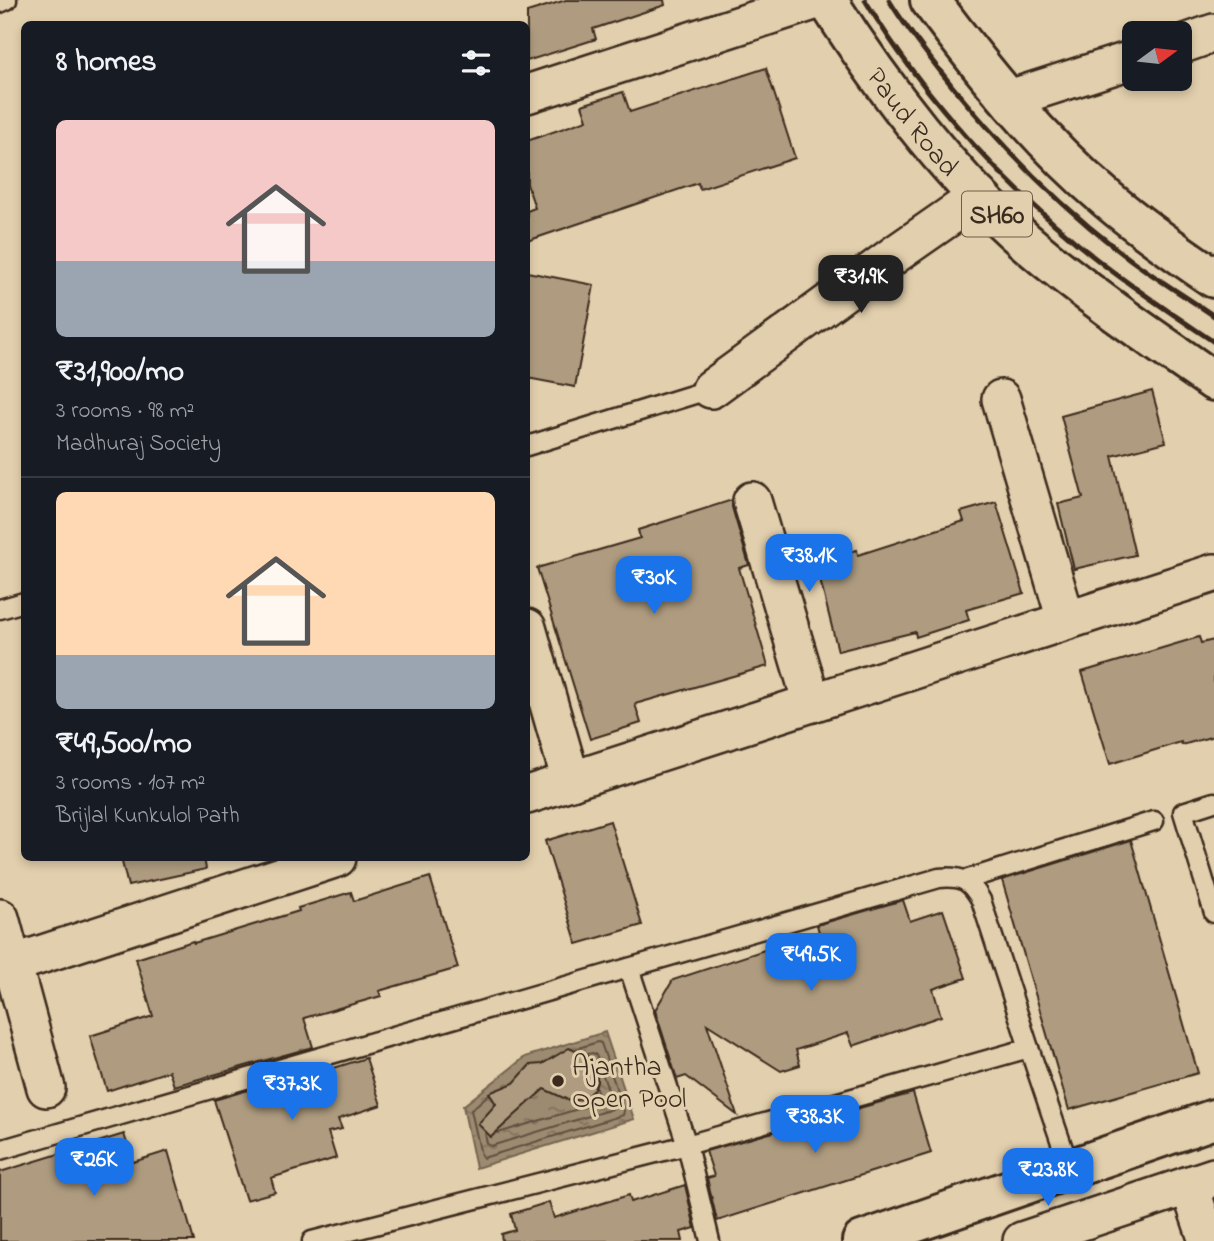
<!DOCTYPE html>
<meta charset="utf-8">
<style>
:root{--surface:#171b24;--page:#242831;--text:#f1f3f6;--muted:#9ea1a6;--line:#363941;--accent:#1a73e8}
body{margin:0;font-family:"Indie Flower",sans-serif;background:var(--page);color:var(--text);height:100vh;display:flex;flex-direction:column;font-size:26px;white-space:nowrap}
*{box-sizing:border-box;margin:0}
p{font-size:23px;color:var(--muted)}
.icon{flex:none;width:38px;height:38px;fill:none;stroke:currentColor;stroke-width:2;stroke-linecap:round;stroke-linejoin:round}
.map{position:relative;flex:1;overflow:hidden}
.panel{position:absolute;left:21px;top:21px;width:509px;height:840px;display:flex;flex-direction:column;background:var(--surface);border-radius:10px;box-shadow:0 4px 10px #0003}
.panel>*{flex:none}
.needle{width:46px;rotate:75deg}
.buttons{position:absolute;left:1122px;top:21px;display:grid;gap:14px}
.buttons a{display:grid;place-items:center;width:70px;height:70px;border-radius:10px;background:var(--surface);box-shadow:0 4px 10px #0003;font-size:35px}
.price{position:absolute;translate:-50% -60px;padding:0 16px;border-radius:14px;background:var(--accent);color:#fff;font-size:23px;line-height:46px;filter:drop-shadow(0 2px 4px #0008)}
.price::after{content:'';position:absolute;left:50%;top:42px;width:21px;height:16px;margin-left:-10px;background:inherit;clip-path:polygon(0 0,100% 0,50% 100%)}
.price.current{background:#222;color:#fff}
ul{padding:0;list-style:none}
li{display:grid;align-content:center;gap:14px;height:371px;padding:0 35px}
li+li{border-top:2px solid var(--line)}
li span{display:grid;place-items:center;height:217px;border-radius:10px;color:#555}
li>.icon{margin-inline-start:auto}
span .icon{width:126px;height:126px;fill:#fffc;stroke-width:1}
li b{font-size:30px}
h2{display:flex;justify-content:space-between;align-items:center;height:84px;padding:0 35px;font-size:30px}
.map>svg:first-child{display:block}
.water{fill:url(#water-ripples);stroke:#756450;stroke-width:2}
.lines{fill:none;stroke-linecap:round;stroke-linejoin:round}
.shore{stroke:#62503f;stroke-width:2}
.building{fill:#af9c80;stroke:#3b2a1e;stroke-width:2}
.lane-casing{stroke:#3b2a1e;stroke-width:23}
.street-casing{stroke:#3b2a1e;stroke-width:42}
.secondary-casing{stroke:#3b2a1e;stroke-width:44}
.primary-casing{stroke:#3b2a1e;stroke-width:44}
.lane{stroke:#e2cfad;stroke-width:18}
.street{stroke:#e2cfad;stroke-width:37}
.secondary{stroke:#e2cfad;stroke-width:38}
.primary{stroke:#e2cfad;stroke-width:38}
.rail{stroke:#3b2a1e;stroke-width:5}
.poi-dot{fill:#3b2a1e;stroke:#e2cfad;stroke-width:2.5}
.labels{text-anchor:middle;stroke-width:6;stroke-linejoin:round;paint-order:stroke}
.shield{fill:#e2cfad;stroke:#6d5c49;stroke-width:2}
.shield-label{font-size:26px;font-weight:bold;fill:#3b2a1e}
.street-label{font-size:28px;fill:#3b2a1e;stroke:#e2cfad}
.poi-label{font-size:28px;fill:#3b2a1e;stroke:#e2cfad;text-anchor:start}
</style>
<div class="map">
<svg width="1214" height="1241" viewBox="0 0 1214 1241">
<defs>
<pattern id="water-ripples" width="26" height="14" patternUnits="userSpaceOnUse" patternTransform="scale(1.75)"><rect width="26" height="14" fill="#9c8a71"/><path d="M2 4q2-2 4 0t4 0M15 11q2-2 4 0t4 0" fill="none" stroke="#80715c"/></pattern>
</defs>
<rect width="100%" height="100%" fill="#e2cfad"/>
<filter id="ink" filterUnits="userSpaceOnUse"><feTurbulence type="fractalNoise" baseFrequency=".0143" numOctaves="2"/><feDisplacementMap in="SourceGraphic" scale="14" xChannelSelector="R" yChannelSelector="G"/><feConvolveMatrix kernelMatrix="1 2 1 2 8 2 1 2 1" color-interpolation-filters="sRGB"/></filter>
<g filter="url(#ink)">
<path class="water" d="M605,1032L634,1119L476,1168L463,1106L525,1057Z"/>
<g class="lines">
<g class="shore">
<path d="M488,1095L471,1110L481,1155L483,1158L623,1115L624,1111L601,1043L598,1042L575,1049"/>
<path d="M485,1133L487,1144L491,1146L612,1109L613,1105L596,1055L593,1053L587,1054"/>
<path d="M498,1133L598,1103L600,1099L596,1088"/>
</g>
</g>
<g class="building">
<path d="M566,0H664L665,5L593,29L596,39L527,61V12Z"/>
<path d="M766,68L795,158L700,189L698,183L527,241V211L535,208L527,184V141L587,120L582,105L623,92L630,112Z"/>
<path d="M527,272L594,285L575,387L527,378Z"/>
<path d="M1152,391L1166,442L1112,456L1135,555L1074,569L1058,504L1083,498L1061,416Z"/>
<path d="M732,500V507L749,565L739,568L768,666L635,704L641,723L590,739L537,568L640,538L638,530Z"/>
<path d="M996,502L1024,593L966,610L969,620L916,637L915,632L838,651L815,560L857,550L858,555L964,521L961,512Z"/>
<path d="M1199,637L1201,643L1214,640V736L1182,745L1181,742L1110,764L1082,672Z"/>
<path d="M610,821L642,925L577,944L545,841Z"/>
<path d="M1131,840L1198,1073L1069,1110L1002,880Z"/>
<path d="M121,858H204L206,869L128,886Z"/>
<path d="M430,877L458,968L379,991L381,996L304,1018L313,1047L174,1086L169,1071L107,1091L90,1036L153,1016L136,959L193,941L194,943L299,911L298,908L351,892L354,901Z"/>
<path d="M903,900L910,921L943,910L966,978L933,989L941,1016L853,1046L848,1033L796,1050L800,1065L781,1071L707,1024L737,1115L686,1076L677,1079L655,1010L673,980L819,932L817,925Z"/>
<path d="M569,1048L587,1056L593,1063L597,1072V1082L593,1090L586,1097L577,1100H568L544,1089L491,1137L478,1124L496,1104L489,1093L514,1083L530,1065L542,1064Z"/>
<path d="M366,1058L381,1105L338,1119L342,1129L328,1132L336,1158L271,1178L275,1192L246,1200L214,1100L320,1069L321,1072Z"/>
<path d="M913,1093L931,1153L717,1221L707,1178L714,1176L706,1151Z"/>
<path d="M124,1134L133,1162L168,1151L194,1241H0V1172Z"/>
<path d="M685,1185L695,1228L681,1232L683,1241H502L501,1234L515,1230L511,1214L549,1202L554,1218L629,1195L631,1202Z"/>
</g>
<g class="lines">
<defs>
<g id="lane">
<path d="M0,3L7,0"/>
<path d="M527,446L711,389"/>
<path d="M0,609L24,602"/>
<path d="M1214,802L1183,812L1214,913"/>
<path d="M965,880L1154,821"/>
<path d="M629,968L687,1145L710,1241"/>
<path d="M0,1150L939,878C962,876 970,880 981,900L1029,1048L1070,1169"/>
<path d="M312,1241L687,1145L1029,1048"/>
</g>
<g id="street">
<path d="M1180,45L1214,33"/>
<path d="M527,94L817,0"/>
<path d="M1009,99L1134,59"/>
<path d="M711,389L897,253L979,196"/>
<path d="M1001,399L1066,620"/>
<path d="M752,501L812,703"/>
<path d="M527,628L571,781"/>
<path d="M527,795L1214,573"/>
<path d="M0,918L46,1088"/>
<path d="M0,968L337,858"/>
<path d="M1189,1185L1208,1241"/>
<path d="M1022,1241L1214,1177"/>
</g>
<path id="secondary" d="M862,1241L1214,1119"/>
<g id="primary">
<path id="s1" d="M827,0C883,88 947,173 1026,242C1085,293 1150,337 1214,381"/>
<path d="M930,0C983,71 1039,141 1107,199C1141,228 1177,253 1214,278"/>
</g>
</defs>
<use href="#lane" class="lane-casing"/>
<use href="#street" class="street-casing"/>
<use href="#secondary" class="secondary-casing"/>
<use href="#primary" class="primary-casing"/>
<use href="#lane" class="lane"/>
<use href="#street" class="street"/>
<use href="#secondary" class="secondary"/>
<use href="#primary" class="primary"/>
<g class="rail">
<path d="M865,0C924,99 1013,195 1104,265C1139,292 1177,317 1214,342"/>
<path d="M889,0C907,30 930,58 952,86C1001,146 1056,202 1118,250C1148,274 1182,294 1214,316"/>
</g>
</g>
</g>
<circle class="poi-dot" cx="558" cy="1081" r="7"/>
<g class="labels">
<rect class="shield" x="962" y="191.5" width="70" height="45" rx="5"/>
<g class="shield-label">
<text x="997" y="223">SH60</text>
</g>
<g class="street-label">
<text dy="10" stroke="none"><textPath href="#s1" startOffset="149">Paud Road</textPath></text>
</g>
<g class="poi-label">
<text x="572" y="1075">Ajantha<tspan x="572" dy="32">Open Pool</tspan></text>
</g>
</g>
</svg>
<div class="buttons">
<a><svg class="needle" viewBox="-14 -14 28 28"><path d="M0-13l5 13h-10z" fill="#e53935"/><path d="M0 13l5-13h-10z" fill="#9ea1a6"/></svg></a>
</div>
<b class="price current" style="left:861px;top:315px">₹31.9K</b>
<b class="price" style="left:809px;top:594px">₹38.1K</b>
<b class="price" style="left:654px;top:616px">₹30K</b>
<b class="price" style="left:811px;top:993px">₹49.5K</b>
<b class="price" style="left:292px;top:1122px">₹37.3K</b>
<b class="price" style="left:815px;top:1155px">₹38.3K</b>
<b class="price" style="left:94px;top:1198px">₹26K</b>
<b class="price" style="left:1048px;top:1208px">₹23.8K</b>
<section class="panel">
<h2>8 homes<svg class="icon" aria-label="filters" viewBox="0 0 24 24"><path d="M4 7h16M4 17h16"/><circle cx="9" cy="7" r="2"/><circle cx="15" cy="17" r="2"/></svg></h2>
<ul>
<li><span style="background:linear-gradient(#f6c9c9 65%,#9aa5b1 0)"><svg class="icon" aria-label="home" viewBox="0 0 24 24"><path d="M3 11l9-7 9 7M6 9v11h12V9"/></svg></span><div><b>₹31,900/mo</b><p>3 rooms · 98 m²</p><p>Madhuraj Society</p></div></li>
<li><span style="background:linear-gradient(#ffd9b3 75%,#9aa5b1 0)"><svg class="icon" aria-label="home" viewBox="0 0 24 24"><path d="M3 11l9-7 9 7M6 9v11h12V9"/></svg></span><div><b>₹49,500/mo</b><p>3 rooms · 107 m²</p><p>Brijlal Kunkulol Path</p></div></li>
</ul>
</section>
</div>
